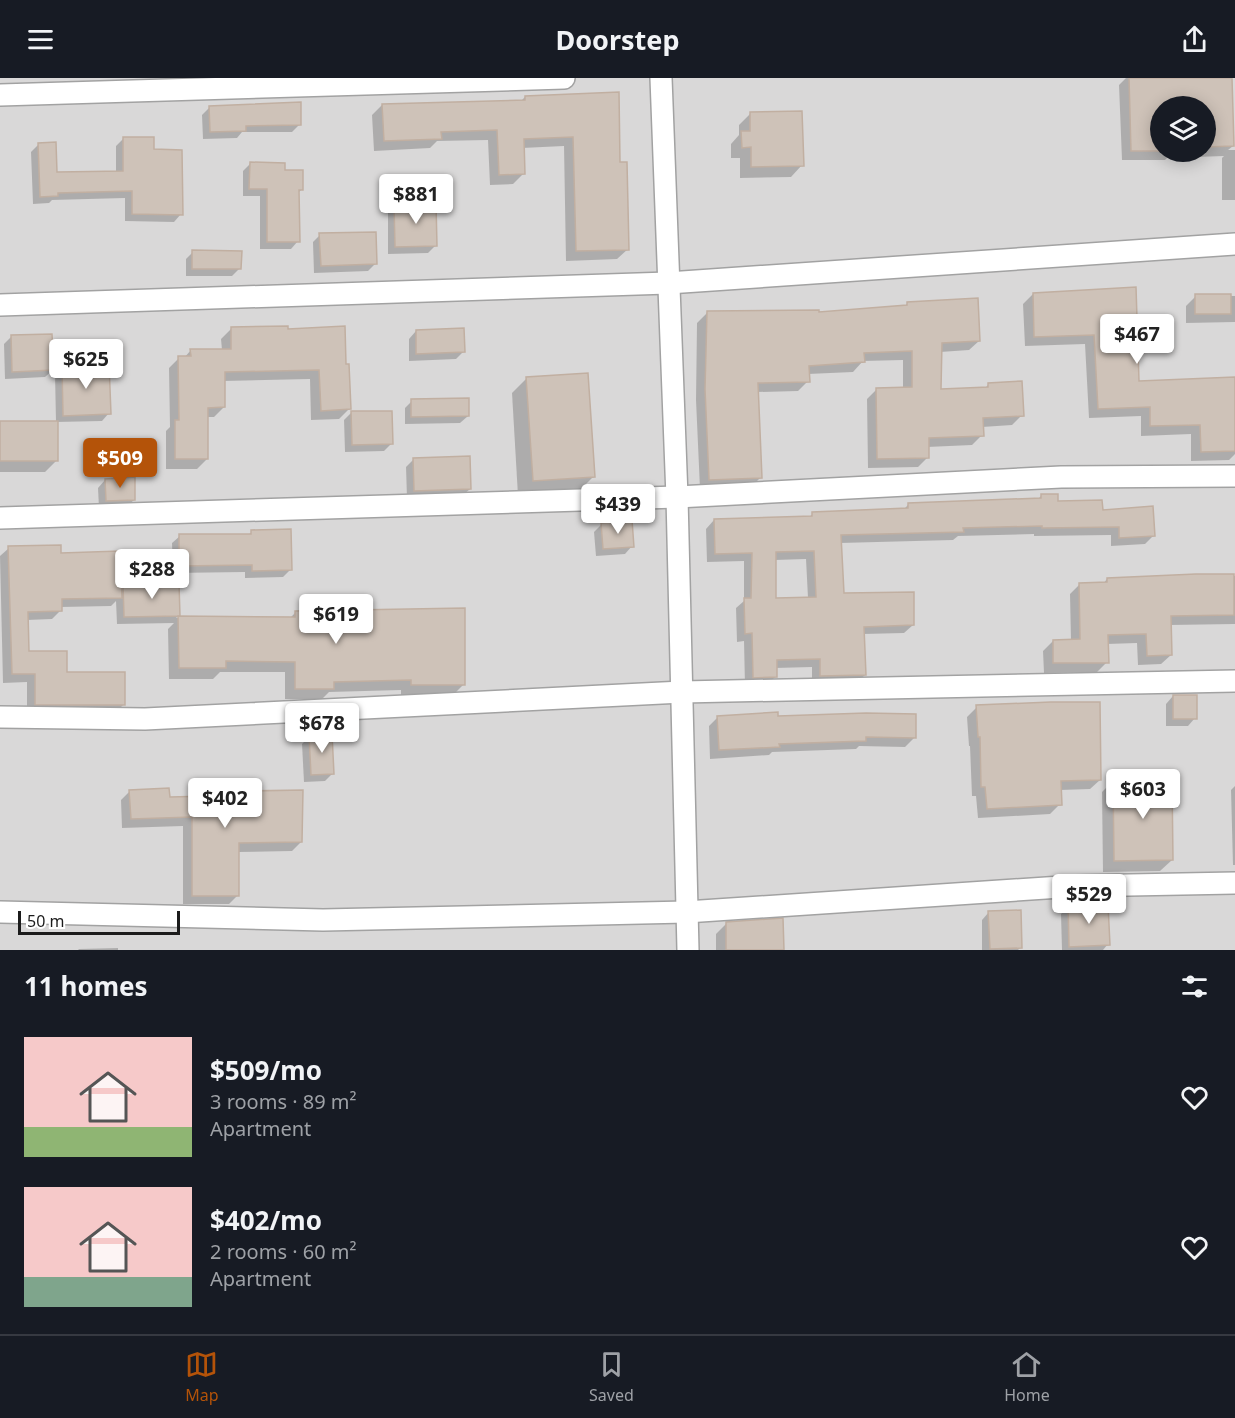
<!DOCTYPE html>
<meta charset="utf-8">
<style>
:root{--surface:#171b24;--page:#242831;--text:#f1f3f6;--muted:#9ea1a6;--line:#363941;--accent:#b45309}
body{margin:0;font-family:"Noto Sans",sans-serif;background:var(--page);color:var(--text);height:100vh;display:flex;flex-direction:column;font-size:22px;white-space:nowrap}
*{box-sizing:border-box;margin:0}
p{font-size:20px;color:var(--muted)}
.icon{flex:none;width:33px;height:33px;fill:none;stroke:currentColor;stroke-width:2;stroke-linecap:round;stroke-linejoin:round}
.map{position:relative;height:872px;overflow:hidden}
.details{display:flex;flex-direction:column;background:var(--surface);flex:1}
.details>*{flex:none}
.buttons{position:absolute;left:1150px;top:18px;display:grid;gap:12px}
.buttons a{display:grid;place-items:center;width:66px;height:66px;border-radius:50%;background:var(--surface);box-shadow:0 3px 15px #0003;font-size:30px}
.scale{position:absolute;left:18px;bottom:15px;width:162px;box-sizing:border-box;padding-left:6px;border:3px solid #1b1b1b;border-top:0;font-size:16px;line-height:21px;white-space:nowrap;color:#1b1b1b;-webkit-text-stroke:4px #fff;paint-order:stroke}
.price{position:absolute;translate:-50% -51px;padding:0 14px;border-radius:6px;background:#fff;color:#222;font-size:20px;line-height:39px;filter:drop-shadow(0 2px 3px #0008)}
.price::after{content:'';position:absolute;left:50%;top:36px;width:18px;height:14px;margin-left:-9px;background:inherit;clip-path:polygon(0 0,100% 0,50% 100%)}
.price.selected{background:var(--accent);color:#fff}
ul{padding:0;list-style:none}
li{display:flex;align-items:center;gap:18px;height:150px;padding:0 24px}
li span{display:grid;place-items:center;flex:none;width:168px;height:120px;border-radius:0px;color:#555}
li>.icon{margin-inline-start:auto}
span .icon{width:72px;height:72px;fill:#fffc;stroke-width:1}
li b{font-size:26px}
h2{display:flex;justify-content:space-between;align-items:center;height:72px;padding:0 24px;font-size:26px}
header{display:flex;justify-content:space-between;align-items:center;height:78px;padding:0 24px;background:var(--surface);font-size:27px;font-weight:700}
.dock{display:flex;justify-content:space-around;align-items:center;height:84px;border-top:2px solid var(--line);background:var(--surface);font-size:16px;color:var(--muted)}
.dock a{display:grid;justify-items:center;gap:3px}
.dock .selected{color:var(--accent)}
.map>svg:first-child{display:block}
.residential{fill:#d9d8d8;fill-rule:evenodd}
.shadow{fill:#0003;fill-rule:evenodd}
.building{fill:#cec2b8;stroke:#c1afa1;stroke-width:1.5;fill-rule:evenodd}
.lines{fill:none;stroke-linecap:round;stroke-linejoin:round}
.minor-casing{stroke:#a2a2a2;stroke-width:24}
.minor{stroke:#fff;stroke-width:21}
</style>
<header><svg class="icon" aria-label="menu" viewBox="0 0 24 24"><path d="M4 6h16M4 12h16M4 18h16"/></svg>Doorstep<svg class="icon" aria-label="share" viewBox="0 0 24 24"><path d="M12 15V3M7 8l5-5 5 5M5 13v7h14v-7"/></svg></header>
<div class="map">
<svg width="1235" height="872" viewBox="0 0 1235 872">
<rect width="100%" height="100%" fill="#eee9df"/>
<path class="residential" d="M0,0H1235V872H0ZM1161,28H1206V74H1161Z"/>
<g class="shadow">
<path d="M1126,0H1230L1233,68L1228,72H1235V122H1222V80L1224,78L1167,80L1165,82H1122L1119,7ZM1161,28H1206V74H1161Z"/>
<path d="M525,19L619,86L628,171L617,181L566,183L564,68L522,70L523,96L513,106L490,107L488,62L437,63L430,70L374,73L372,37L382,27L521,23Z"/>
<path d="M210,29L300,46L292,54H242L237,60L203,61L202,37Z"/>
<path d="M750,36L802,87L791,99L740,100V80H731V66L739,57V47Z"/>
<path d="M123,61L152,73L181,136L174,144L125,143V120L52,122L49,125L33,126L31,74L39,66L56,95L116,94V68Z"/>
<path d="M251,85L283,93L301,112L298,115V163L291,171H260V118H243V93Z"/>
<path d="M395,127L436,167L428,175L388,176V135Z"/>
<path d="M320,157L376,185L368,193L314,195L313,164Z"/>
<path d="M193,174L240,190L232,198H186V181Z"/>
<path d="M1135,211L1137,305L1235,301V376L1229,382L1191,383V356L1141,358V338L1089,340L1085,266L1025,268L1023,226L1033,216Z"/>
<path d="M1196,218H1235V244L1186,245V228Z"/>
<path d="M907,226L979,263L969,272L940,274L939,312L984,311L989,306L1022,337L1012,347L982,349V357L972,367L927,369L928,379L918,389L868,390L867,321L877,311H903V282L863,283L853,294L808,296V303L798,313L757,314L761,399L751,409L700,411L696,322L697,245L707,235L817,236L904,229Z"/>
<path d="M343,250L349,331L339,341L311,342L310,301L223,303L224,329L214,339H207V381L197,391H166V353L170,349L169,290L179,280H184L191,272H222L221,261L231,251L287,253Z"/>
<path d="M416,253L463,274L456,281L409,283V261Z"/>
<path d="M11,259L53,292L45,299L5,301L4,266Z"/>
<path d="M62,289L109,335L102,343L56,344V383L45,394H0V344H56L55,296Z"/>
<path d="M527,300L593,399L578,414L518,418L512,315Z"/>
<path d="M412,323L468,338L460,345L405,346V330Z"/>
<path d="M352,334L391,366L384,373L345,374L344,342Z"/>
<path d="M413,382L470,411L462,418L407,420L406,389Z"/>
<path d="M105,402L134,422L126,429L99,430L98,410Z"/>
<path d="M1042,417L1057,425L1101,433L1154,457L1145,466L1111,468V457L1034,458V456L958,458L953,462L840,465L842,516L913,547L904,555L863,556L865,597L856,605L812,606V589L775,590V599L767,607L745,608L744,563L737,564L736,530L744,523V483L707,484L706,451L714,442L809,439L813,436L903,432L908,427L1037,422ZM806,481L808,520L774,521L775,482Z"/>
<path d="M602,446L632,468L625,476L596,478L594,454Z"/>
<path d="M252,454L290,492L283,499L245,500V494L173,495L172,465L180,458L248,457Z"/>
<path d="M9,470L60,476L120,511L123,508L179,537L176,540L289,541L296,534L464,606L453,617H401V612L329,614L322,621H285V594H220L213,601H169L168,551L174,545L117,546L116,523L111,528L61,529V532L52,541L27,542L28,574L124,626L115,635H27V604L3,605L0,478Z"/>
<path d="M1235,498V546L1170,547L1171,577L1161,586L1138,587L1137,565L1107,566V584L1097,594L1044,595L1043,573L1053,563H1071L1070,516L1080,506H1103L1107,501Z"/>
<path d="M1173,618L1195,640L1188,648H1166V626Z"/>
<path d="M977,629L1100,702L1090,711L1060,712V726L1050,736L978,740L976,718H972L970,668H969L967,639Z"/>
<path d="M718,639L777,640L914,660L905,669L859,668L856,671L772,674L769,677L710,681L709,648Z"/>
<path d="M309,659L333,695L325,703L304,704L302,666Z"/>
<path d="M1113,703L1172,782L1160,793L1103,794L1102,714Z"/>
<path d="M1235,708V787H1233L1231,712Z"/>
<path d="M130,713L168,721L244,718L248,714L301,764L292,773L238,774V817L229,826H183V748L122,750L121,722Z"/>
<path d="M1068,829L1108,866L1103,872H1062L1061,836Z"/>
<path d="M989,834L1020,870L1018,872H982V842Z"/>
<path d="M726,846L782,872H716V856Z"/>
<path d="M118,870V872H78L79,871Z"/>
</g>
<g class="building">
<path d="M1129,0H1232L1234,68L1206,69V28H1161V73H1131Z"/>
<path d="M619,14L620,84H627L629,172L576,173L573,59L524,61L525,96L499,97L497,52L441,54L442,61L384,63L382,26L525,22V18Z"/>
<path d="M301,24V47L246,48V53L210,54L209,28Z"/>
<path d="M802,33L804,88L751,89V69L742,70L741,53H750V34Z"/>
<path d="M123,59H154V71L182,72L183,137L132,136V113L58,115V118L40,119L38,65L56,64L57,94L123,93Z"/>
<path d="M250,84L285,85V92H303V112H299L300,164H267V111H249Z"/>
<path d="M436,125L437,168L395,169L394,126Z"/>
<path d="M376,154L377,186L321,188L319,155Z"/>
<path d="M192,172L242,173L241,191H192Z"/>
<path d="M1136,209L1139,303L1235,299V373L1201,374L1200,347L1150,348V329L1098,331L1094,257L1034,259L1033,215Z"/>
<rect x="1195" y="216" width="36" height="20"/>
<path d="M978,220L980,263L942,265L941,311L988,309V305L1022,303L1024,338L983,340L984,358L929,360V380L877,381L876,310L912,309V273L864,275L865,284L809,288L810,304L758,305L762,400L709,402L705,311L707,233L819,232V234L907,227V224Z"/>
<path d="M288,248V251L345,248L346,286H349L351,331L321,333L319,292L225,294V329L208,330V381H175V342H179L178,278H191L190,271H231V249Z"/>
<path d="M464,250L465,274L416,276V252Z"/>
<path d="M52,256L54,292L12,294L11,257Z"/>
<path d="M109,285L111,336L63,338L62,287Z"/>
<path d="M588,295L595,399L533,403L526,299Z"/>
<path d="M469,320V338L411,339V321Z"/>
<path d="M351,333H392L393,366L352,367Z"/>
<rect x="0" y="343" width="58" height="40"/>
<path d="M470,378L471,411L414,413L413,380Z"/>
<path d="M135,399V422L106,423L105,401Z"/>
<path d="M1041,416H1058V423L1102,422L1103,432L1153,428L1155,458L1119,460V449L1042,450V448L963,450L964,454L841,457L844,515L914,514V547L864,549L866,597L820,598V581L777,582V599L753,600L752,555L745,556L744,520H751L752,475L715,476L714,441L812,438V434L908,430V425L1041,420ZM814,473L816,519L776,520V474Z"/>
<path d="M632,442L634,469L603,471L601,445Z"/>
<path d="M291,451L292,492L252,493V487L179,488V456H251V452Z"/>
<path d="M61,467V475L120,473L122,520L62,521V533L28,534L29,573H67V594H125V627H35V596H12L8,468Z"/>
<path d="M1196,496H1234V537L1171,538L1172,577L1147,578L1146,556L1108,557L1109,585H1053V562L1080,561L1079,505L1107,504V500Z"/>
<path d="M179,505L180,538L124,539L123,506Z"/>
<path d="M465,530V607H411V602L334,604V611H295V584L226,583V590H179L178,538L295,539V533Z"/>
<rect x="1173" y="617" width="24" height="24"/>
<path d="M1051,624H1100L1101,702L1061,703L1062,727L987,731L985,709H981L980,659H978L976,627Z"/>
<path d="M778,634V638L866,635L916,636V660L866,659V663L779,666L780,669L719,672L717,638Z"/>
<path d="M332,656L334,696L311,697L309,657Z"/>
<path d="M1172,700L1173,782L1114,783L1113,701Z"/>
<path d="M169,710L170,719L247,717V713L303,712L302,764L239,765V818H192V739L131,741L129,712Z"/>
<path d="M1108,826L1110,867L1069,869L1068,827Z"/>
<path d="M1021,832L1022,870L990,871L988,833Z"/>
<path d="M783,840L784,872H726V844Z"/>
</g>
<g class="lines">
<defs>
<g id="minor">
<path d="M661,0L677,419L688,872"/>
<path d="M0,17L564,0"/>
<path d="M0,227L668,205L1235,166"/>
<path d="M0,440L677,419L1061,399L1235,398"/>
<path d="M0,639L145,641L682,614L1235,603"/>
<path d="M0,834L323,842L686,834L1076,808L1235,805"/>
</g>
</defs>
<use href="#minor" class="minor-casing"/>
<use href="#minor" class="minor"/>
</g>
</svg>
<div class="buttons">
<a><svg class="icon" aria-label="layers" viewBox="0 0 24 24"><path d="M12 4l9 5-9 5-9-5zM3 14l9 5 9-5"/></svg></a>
</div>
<div class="scale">50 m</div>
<b class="price" style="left:416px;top:147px">$881</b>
<b class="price" style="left:1137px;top:287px">$467</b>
<b class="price" style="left:86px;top:312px">$625</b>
<b class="price selected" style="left:120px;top:411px">$509</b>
<b class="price" style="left:618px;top:457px">$439</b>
<b class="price" style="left:152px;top:522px">$288</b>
<b class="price" style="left:336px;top:567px">$619</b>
<b class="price" style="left:322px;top:676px">$678</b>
<b class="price" style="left:1143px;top:742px">$603</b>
<b class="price" style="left:225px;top:751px">$402</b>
<b class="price" style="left:1089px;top:847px">$529</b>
</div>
<section class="details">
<h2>11 homes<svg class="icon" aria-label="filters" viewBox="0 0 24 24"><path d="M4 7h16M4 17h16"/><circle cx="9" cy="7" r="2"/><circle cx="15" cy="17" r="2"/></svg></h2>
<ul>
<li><span style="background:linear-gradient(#f6c9c9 75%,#8fb573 0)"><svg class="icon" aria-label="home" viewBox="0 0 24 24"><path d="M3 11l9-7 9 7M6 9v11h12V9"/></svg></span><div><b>$509/mo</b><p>3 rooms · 89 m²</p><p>Apartment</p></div><svg class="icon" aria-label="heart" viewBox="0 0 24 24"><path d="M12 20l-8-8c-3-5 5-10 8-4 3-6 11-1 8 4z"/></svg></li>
<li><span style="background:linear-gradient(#f6c9c9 75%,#7fa58c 0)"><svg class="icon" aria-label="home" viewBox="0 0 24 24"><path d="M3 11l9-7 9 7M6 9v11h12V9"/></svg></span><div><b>$402/mo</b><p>2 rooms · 60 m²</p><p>Apartment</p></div><svg class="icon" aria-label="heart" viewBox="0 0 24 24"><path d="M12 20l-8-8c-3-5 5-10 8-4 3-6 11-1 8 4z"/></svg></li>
</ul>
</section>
<nav class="dock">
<a class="selected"><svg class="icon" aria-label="map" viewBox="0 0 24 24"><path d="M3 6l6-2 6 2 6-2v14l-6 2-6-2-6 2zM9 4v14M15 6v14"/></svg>Map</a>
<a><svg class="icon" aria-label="saved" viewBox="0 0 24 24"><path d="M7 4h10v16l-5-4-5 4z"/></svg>Saved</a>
<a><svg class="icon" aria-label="home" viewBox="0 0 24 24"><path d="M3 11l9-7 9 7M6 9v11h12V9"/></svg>Home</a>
</nav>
